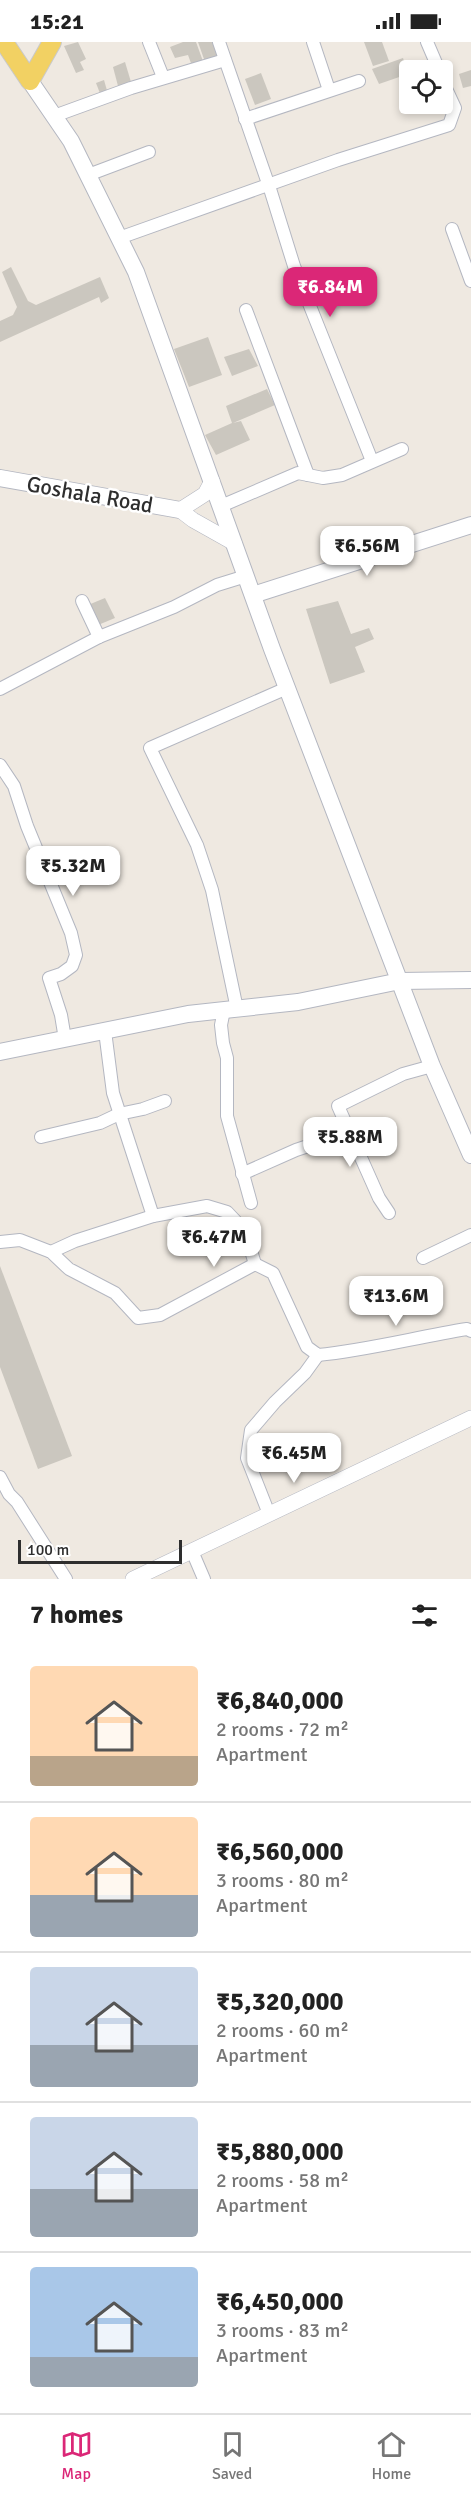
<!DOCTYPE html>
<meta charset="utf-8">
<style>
:root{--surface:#fff;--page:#f2f2f2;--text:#222;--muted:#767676;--line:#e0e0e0;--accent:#db2777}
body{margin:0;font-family:Signika,sans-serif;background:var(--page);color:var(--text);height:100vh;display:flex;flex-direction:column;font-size:22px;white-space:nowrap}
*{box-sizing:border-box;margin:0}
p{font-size:20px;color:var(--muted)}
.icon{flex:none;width:33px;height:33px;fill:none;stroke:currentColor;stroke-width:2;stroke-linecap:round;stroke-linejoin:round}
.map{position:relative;height:1537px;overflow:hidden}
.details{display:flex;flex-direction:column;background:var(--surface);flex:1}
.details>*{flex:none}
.fabs{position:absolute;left:399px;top:18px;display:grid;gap:12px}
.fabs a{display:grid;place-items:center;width:54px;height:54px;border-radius:6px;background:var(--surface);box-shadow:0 3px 9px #0003;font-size:30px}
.scale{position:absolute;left:18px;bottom:15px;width:164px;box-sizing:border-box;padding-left:6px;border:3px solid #2e2e2e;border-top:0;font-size:16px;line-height:21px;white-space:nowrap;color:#2e2e2e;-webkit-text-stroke:4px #fff;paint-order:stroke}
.price{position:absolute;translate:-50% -51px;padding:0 14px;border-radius:12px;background:#fff;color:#222;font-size:20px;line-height:39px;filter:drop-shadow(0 2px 3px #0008)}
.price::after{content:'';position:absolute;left:50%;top:36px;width:18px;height:14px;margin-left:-9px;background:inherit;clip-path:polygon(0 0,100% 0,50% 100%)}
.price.on{background:var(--accent);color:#fff}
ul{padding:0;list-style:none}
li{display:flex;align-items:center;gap:18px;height:150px;padding:0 30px}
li+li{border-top:2px solid var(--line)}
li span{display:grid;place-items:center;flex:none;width:168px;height:120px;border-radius:6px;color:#555}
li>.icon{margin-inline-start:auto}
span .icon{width:72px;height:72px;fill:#fffc;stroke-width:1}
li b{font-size:26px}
h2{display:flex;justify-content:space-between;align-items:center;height:72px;padding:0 30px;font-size:26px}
.status{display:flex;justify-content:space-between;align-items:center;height:42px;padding:0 30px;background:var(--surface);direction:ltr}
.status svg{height:16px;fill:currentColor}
.menu{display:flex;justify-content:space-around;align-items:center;height:84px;border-top:2px solid var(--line);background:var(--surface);font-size:16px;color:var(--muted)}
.menu a{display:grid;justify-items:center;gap:3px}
.menu .on{color:var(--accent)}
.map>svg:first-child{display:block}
.building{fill:#cbc7bf}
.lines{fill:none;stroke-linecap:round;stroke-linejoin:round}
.minor-casing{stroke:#b4b7c1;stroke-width:14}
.tertiary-casing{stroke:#b4b7c1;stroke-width:16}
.secondary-casing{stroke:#b4b7c1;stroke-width:18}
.primary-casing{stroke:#c9c9c9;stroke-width:20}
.minor{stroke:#fff;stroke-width:12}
.tertiary{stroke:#fff;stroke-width:15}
.secondary{stroke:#fff;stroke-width:16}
.primary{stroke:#f2d163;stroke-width:18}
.labels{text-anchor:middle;stroke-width:5;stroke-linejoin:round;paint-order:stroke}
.street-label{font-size:22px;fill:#2e2e2e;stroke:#fff}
</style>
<div class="status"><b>15:21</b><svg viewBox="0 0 49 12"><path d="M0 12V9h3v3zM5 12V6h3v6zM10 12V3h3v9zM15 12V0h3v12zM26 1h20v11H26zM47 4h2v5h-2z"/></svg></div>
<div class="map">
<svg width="471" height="1537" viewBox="0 0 471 1537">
<rect width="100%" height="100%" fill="#efe9e1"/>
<g class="building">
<path d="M78,0L86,17L80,20L84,28L76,31L64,4Z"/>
<path d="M183,0H196L204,22L192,24L188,13L175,16L170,5Z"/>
<path d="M198,0H216L221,15L205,20Z"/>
<path d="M364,0H382L389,19L373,24Z"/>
<path d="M403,16L408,32L379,42L372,27Z"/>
<path d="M125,20L131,40L118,44L113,25Z"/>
<path d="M471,28V44L463,46L459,32Z"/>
<path d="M261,31L271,57L255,63L245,37Z"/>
<path d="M104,38L108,52L101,54L96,41Z"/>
<path d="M11,225L28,259L36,263L100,235L109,256L101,261L99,255L0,300V279L13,273L17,265L2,230Z"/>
<path d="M208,295L222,333L189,345L174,307Z"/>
<path d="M249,307L258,324L232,334L224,315Z"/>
<path d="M267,347L275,363L233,381L241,379L250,398L216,413L205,393L232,381L226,364Z"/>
<path d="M105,556L115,576L98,583L88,563Z"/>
<path d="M338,559L351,592L369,586L374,597L355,605L365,630L330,642L306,567Z"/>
<path d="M0,1224L72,1414L38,1427L0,1325Z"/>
</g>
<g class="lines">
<defs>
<g id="minor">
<path d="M149,0L163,35"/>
<path d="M219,0L271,150L294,224L372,419"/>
<path d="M313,0L329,48"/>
<path d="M427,0L439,28"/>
<path d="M54,74L131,46L225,18"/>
<path d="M245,77L359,39"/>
<path d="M88,133L149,110"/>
<path d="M452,187L471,239"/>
<path d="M119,196L338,118L449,83L455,66L442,38"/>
<path d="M246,268L308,433"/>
<path d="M221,464L298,431L323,436L342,433L402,407"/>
<path d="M82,559L99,595"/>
<path d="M0,647L99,595L174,565L217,543L246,534"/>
<path d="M0,723L14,744L27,784L71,891L76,913L72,924L61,932L49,936L61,973L65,997"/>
<path d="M237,967L212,848L197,803L150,706L287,646"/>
<path d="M224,968L221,983L223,1001L227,1016V1074L251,1161"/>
<path d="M105,989L113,1051L153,1174"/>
<path d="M41,1095L100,1081L119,1072L143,1067L165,1059"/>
<path d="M242,1132L296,1108L320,1100"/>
<path d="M389,1171L379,1156L338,1064L403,1032L432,1024"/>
<path d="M0,1200L20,1198L51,1210L69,1227L115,1251L138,1276L160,1273L255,1222L273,1231L307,1305L318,1313C368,1308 417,1295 467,1287L471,1289"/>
<path d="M51,1210L75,1199L153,1174L207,1164L227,1170L245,1189L255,1222"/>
<path d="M423,1216L471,1193"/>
<path d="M0,1435L9,1452L17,1460L66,1537"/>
<path d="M269,1472L247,1416L251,1388L275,1360L305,1331L318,1313"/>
<path d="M192,1509L204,1537"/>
</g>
<g id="tertiary">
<path d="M212,439L205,452L180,468L193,478L234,501"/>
<path d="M133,1537L471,1376"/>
</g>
<g id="secondary">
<path d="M30,39L71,99L136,230L272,607L432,1024L471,1113"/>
<path d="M0,436L180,468"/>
<path d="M253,553L471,483"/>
<path d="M0,1010L188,972L298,960L400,939L471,938"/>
</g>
<path id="primary" d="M4,0L30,39L52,0"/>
</defs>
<use href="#minor" class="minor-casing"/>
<use href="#tertiary" class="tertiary-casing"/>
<use href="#secondary" class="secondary-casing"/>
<use href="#primary" class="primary-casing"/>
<use href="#minor" class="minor"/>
<use href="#tertiary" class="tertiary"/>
<use href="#secondary" class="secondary"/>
<use href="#primary" class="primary"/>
</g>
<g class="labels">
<g class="street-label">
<text transform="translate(90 452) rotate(10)" y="8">Goshala Road</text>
</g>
</g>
</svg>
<div class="fabs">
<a><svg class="icon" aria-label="locate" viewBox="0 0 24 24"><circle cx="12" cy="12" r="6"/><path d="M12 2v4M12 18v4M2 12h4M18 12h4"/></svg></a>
</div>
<div class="scale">100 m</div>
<b class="price on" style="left:330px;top:276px">₹6.84M</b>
<b class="price" style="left:367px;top:535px">₹6.56M</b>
<b class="price" style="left:73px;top:855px">₹5.32M</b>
<b class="price" style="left:350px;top:1126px">₹5.88M</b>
<b class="price" style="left:214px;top:1226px">₹6.47M</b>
<b class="price" style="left:396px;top:1285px">₹13.6M</b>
<b class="price" style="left:294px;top:1442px">₹6.45M</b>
</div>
<section class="details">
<h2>7 homes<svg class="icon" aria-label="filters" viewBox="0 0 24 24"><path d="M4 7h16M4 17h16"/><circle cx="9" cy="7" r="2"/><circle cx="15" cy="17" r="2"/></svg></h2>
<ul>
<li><span style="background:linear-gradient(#ffd9b3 75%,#b9a48a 0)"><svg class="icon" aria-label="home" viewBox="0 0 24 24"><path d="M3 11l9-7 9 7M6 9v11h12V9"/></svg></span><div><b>₹6,840,000</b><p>2 rooms · 72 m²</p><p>Apartment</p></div></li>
<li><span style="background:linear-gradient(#ffd9b3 65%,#9aa5b1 0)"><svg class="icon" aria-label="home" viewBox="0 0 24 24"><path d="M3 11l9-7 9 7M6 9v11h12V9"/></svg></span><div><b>₹6,560,000</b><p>3 rooms · 80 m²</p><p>Apartment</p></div></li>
<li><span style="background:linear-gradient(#c9d6e8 65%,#9aa5b1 0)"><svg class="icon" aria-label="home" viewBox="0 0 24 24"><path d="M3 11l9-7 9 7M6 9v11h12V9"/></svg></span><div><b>₹5,320,000</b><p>2 rooms · 60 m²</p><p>Apartment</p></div></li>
<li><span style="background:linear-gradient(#c9d6e8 60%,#9aa5b1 0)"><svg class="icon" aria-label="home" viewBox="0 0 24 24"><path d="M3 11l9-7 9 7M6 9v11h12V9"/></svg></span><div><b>₹5,880,000</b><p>2 rooms · 58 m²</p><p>Apartment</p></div></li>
<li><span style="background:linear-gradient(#a9c7e8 75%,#9aa5b1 0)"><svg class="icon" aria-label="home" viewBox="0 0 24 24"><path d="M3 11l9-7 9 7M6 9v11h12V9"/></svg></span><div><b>₹6,450,000</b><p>3 rooms · 83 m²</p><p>Apartment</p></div></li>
</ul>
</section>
<nav class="menu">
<a class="on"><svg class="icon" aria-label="map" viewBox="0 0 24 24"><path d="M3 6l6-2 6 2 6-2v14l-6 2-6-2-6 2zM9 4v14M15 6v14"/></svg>Map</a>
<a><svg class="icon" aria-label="saved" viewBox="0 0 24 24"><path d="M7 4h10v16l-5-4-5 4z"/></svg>Saved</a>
<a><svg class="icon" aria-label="home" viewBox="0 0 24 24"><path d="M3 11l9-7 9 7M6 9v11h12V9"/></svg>Home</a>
</nav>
